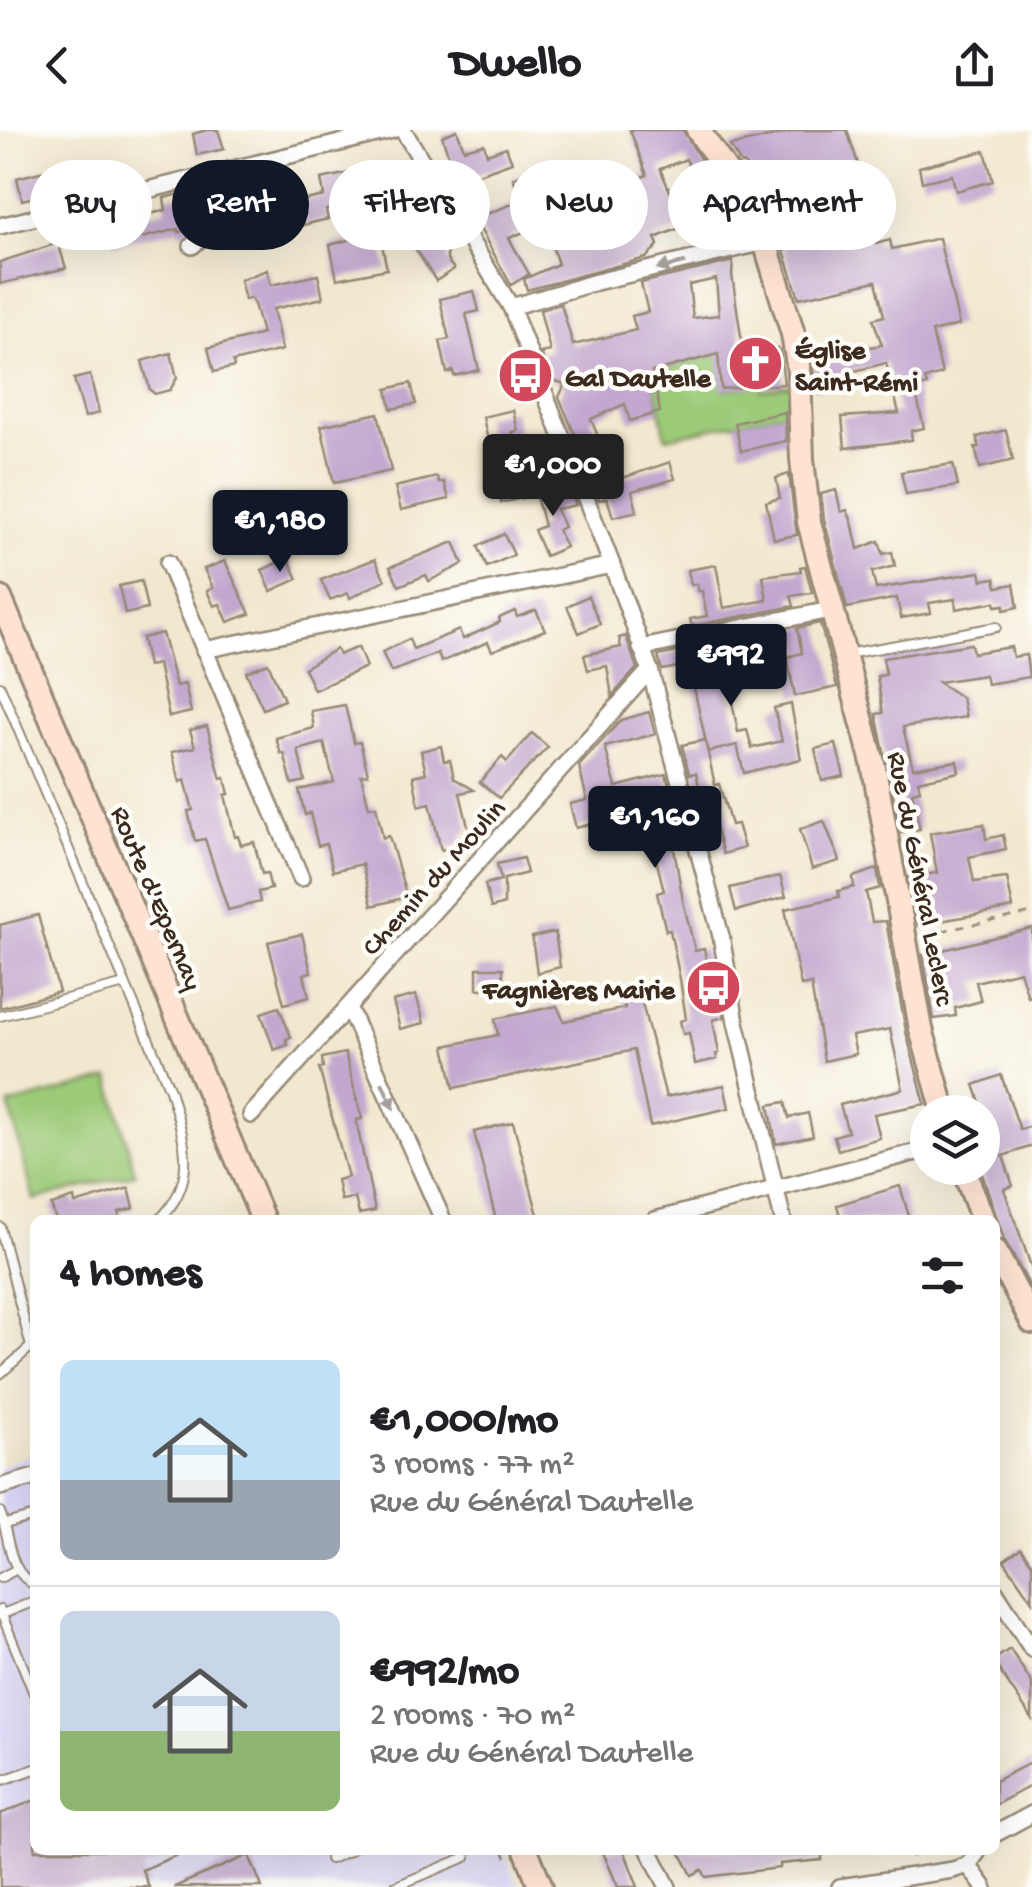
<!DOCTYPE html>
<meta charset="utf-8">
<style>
:root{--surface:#fff;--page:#f6f6f6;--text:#202124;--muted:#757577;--line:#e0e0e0;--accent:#111827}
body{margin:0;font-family:"Gochi Hand",sans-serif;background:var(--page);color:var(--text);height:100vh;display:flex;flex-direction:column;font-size:38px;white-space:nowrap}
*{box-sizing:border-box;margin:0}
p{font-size:32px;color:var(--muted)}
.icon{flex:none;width:55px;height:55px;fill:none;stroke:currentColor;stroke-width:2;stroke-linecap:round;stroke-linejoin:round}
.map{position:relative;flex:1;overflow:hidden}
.sheet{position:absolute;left:30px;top:1085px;width:970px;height:640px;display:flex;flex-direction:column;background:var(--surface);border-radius:15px;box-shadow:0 10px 40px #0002}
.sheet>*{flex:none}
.top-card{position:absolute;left:30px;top:30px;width:972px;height:90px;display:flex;gap:20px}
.tools{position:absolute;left:910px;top:965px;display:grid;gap:20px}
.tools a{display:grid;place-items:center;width:90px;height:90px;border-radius:50%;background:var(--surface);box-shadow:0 10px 40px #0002;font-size:50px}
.price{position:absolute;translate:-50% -85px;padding:0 22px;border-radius:10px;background:var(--accent);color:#fff;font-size:32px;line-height:65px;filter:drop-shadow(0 2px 5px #0008)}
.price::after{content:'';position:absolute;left:50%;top:60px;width:30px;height:22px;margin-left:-15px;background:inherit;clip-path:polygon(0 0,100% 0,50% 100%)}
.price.on{background:#222;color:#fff}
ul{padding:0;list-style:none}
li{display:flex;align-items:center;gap:30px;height:250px;padding:0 30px}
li+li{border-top:2px solid var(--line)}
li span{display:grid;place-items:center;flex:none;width:280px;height:200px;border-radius:15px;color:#555}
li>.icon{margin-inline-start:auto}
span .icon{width:120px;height:120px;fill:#fffc;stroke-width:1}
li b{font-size:42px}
h2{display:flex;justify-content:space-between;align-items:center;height:120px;padding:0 30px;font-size:42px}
.pill{padding:0 35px;border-radius:45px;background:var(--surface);box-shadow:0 10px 40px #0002;font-size:35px;line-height:90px}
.pill.on{background:var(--accent);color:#fff}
header{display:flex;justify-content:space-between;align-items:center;height:130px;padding:0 30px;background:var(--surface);font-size:45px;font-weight:800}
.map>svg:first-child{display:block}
.built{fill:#dad6f7}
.green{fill:#9cca78;stroke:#6c7a4b;stroke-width:2.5}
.building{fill:#c3a7cf;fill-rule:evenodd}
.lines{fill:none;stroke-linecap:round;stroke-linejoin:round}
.lane-casing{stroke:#968976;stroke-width:12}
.street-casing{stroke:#968976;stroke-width:20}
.secondary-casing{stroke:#968976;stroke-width:28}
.path{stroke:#968976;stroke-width:2.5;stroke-dasharray:8 8;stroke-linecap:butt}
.lane{stroke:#fff;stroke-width:8}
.street{stroke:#fff;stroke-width:15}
.secondary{stroke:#fee3d2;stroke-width:22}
.oneway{fill:#a79f9a}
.labels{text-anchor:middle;stroke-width:9;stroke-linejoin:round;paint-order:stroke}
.poi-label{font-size:28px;font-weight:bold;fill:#3b2a1e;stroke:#fdfcf7;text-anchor:start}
.street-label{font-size:28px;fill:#3b2a1e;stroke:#fdfcf7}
</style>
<header><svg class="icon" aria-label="back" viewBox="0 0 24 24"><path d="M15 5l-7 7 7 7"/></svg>Dwello<svg class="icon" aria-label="share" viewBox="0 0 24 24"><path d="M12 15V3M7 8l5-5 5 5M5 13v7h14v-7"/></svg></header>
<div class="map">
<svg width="1032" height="1757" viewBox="0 0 1032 1757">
<rect width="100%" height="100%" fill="#fdfcf7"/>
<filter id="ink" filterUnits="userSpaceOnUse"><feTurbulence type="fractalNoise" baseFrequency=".01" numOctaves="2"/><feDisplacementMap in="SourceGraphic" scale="20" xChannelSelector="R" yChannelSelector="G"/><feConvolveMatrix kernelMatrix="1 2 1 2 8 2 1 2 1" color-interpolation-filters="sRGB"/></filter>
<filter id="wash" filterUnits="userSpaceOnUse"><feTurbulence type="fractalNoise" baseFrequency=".0048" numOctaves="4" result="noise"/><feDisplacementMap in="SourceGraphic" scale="40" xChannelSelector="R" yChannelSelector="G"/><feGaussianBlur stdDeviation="2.25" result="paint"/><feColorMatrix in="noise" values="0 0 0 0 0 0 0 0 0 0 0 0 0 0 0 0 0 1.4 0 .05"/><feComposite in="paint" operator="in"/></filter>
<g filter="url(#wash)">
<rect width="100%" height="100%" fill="#f2e8cf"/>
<path class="built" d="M35,1323V1720H503L519,1757H0V1337Z"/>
<g class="green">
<path d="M720,223L725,259L761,254L762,260L791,254V281L666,308L652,242Z"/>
<path d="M110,948L135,1044L34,1070L9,975Z"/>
</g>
<g id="blocks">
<g class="building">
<path d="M207,0H218L224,19L197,25L193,4Z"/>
<path d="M457,0L464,19L484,14L487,24L506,17L512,32L467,48L473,59L460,63L446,39L452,36L442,6Z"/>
<path d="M630,0H683L737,90L702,105L698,95L691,98L690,94L655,108L658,115L646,128L527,160L524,149L558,134L551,113L593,98L592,94L644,77L632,51L647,45ZM686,29L702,67L677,77L660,39Z"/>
<path d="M799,0H847L861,43L834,50L836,60L790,74L803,105L868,88L876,114L890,110L892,119L939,108L959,195L932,202L942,244L925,249L927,255L915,259L924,298L911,301L912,310L845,318L842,287L899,283L886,233L831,247V252L826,253V259L815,260L812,226L882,215L873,189L884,186L876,151L799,168L782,114L786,112L744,33L741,34L730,16Z"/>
<path d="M985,21L993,51L956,61L952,45L922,52L919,37Z"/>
<path d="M408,32L433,71L384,85L377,50Z"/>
<path d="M48,40L55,62L22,70L17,48Z"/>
<path d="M530,41L553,90L509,108L529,144L511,155L468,77L479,70L487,84L522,70L513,48Z"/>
<path d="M349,43L353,65L335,69L337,78L326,80L328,89L240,110L236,90L265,83L264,79L324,66L321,49Z"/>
<path d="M189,62L193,82L209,78L195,99L179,102L178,99L113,115L110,102L120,100L118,92L166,80L164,68Z"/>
<path d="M388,99L391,114L382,115L387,139L337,149L330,115Z"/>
<path d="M428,102L439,116L447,118V130L454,139L436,151L411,112Z"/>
<path d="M58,113L66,138L0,154V132Z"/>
<path d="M733,131L732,145L742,213L766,212L780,220L784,254L721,259L718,224L652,242L660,282L630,291L625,274L591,289L599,309L580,317L559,267L565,254L552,250L541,223L550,221L540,180L561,174L573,215L636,200L632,186L648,182L641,153ZM716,149L719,185L693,188L689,155Z"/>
<path d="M267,140L271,155L318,145L323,168L273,179L282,220L233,232L234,237L214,242L208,218L262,204L255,177L251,168L245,170L240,150Z"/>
<path d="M474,161L479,181L466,184L479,240L454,246L453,241L447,243L440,211L449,209L440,169Z"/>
<path d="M171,223L177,248L170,260L155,264L150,260L142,231Z"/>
<path d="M90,245L99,283L85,287L74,249Z"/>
<path d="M411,253L416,274L391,279L387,259Z"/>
<path d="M513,280L518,301L512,302L515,314L511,315L522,368L501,373L483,287Z"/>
<path d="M785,282L786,311L741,321L735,293Z"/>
<path d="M378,283L391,341L334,353L321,296Z"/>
<path d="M1006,300L1013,330L980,338L975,318L979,317L977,307Z"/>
<path d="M670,332L675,349L632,361L637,381L613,387L607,368L599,370L592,352L591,347L615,338L620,349Z"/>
<path d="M953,334L958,356L906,364L901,342Z"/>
<path d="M789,344L797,405L774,409L766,372L780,368L776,348Z"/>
<path d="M437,347L439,353L444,352L449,369L401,380L395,357Z"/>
<path d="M570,358L576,375L556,379L564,397L558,400L566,417L545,426L534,400L544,396L536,366Z"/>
<path d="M836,360L841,382L847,380L852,392L858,419L879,411L883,424L892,422L895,436L872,442L876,459L980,442L982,450L995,448L997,457L1014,454L1018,477L1004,480V475L996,476L995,472L956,479L955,469L929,473L931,483L901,488L897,468L847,478L824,389L821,364Z"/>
<path d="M504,404L514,425L487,437L478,416Z"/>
<path d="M454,412L463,434L429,451L426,445L399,456L390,437Z"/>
<path d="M288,428L298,449L271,461L262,440Z"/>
<path d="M375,429L385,450L350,468L348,463L330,470L321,450Z"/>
<path d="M225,431L250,484L228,492L220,474L214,476L207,461L213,458L204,439Z"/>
<path d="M716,435L724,478L767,470L763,446L801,441L800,437L805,436L812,463L791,466L794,476L692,496L690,489L707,486L702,461H698L697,454L691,455L688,440Z"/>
<path d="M141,451L147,479L125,484L119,456Z"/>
<path d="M588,466L600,494L579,503L567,476Z"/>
<path d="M536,480L545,500L492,521L488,512L441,532L438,523L391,542L382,522L409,509L413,519L459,500L463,509L500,492L499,488L515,481L517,487Z"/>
<path d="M820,493L837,557L795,566L787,527L802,523L797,498Z"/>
<path d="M162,503L176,556L185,554L191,582L169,587L158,534L148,536L142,508Z"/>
<path d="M626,506L637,538L612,566L607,536L588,540L584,525L621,517L619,508Z"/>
<path d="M725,512L732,544L727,546L738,602L747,600L752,618L782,611L774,578L791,574L801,629L744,643L737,615L708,622L689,535L662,540L658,526Z"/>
<path d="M971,514L973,523L1011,517L1013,527L1026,525L1029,547L987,554L985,545L938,552L962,568L966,587L903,597L913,638L957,631L959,642L918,651L920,660L912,662L920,699L901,702L876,584L883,583L877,546L886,545L883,528Z"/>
<path d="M358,517L366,537L314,560L304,538L336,519L339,525Z"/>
<path d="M268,533L284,570L263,579L246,542Z"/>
<path d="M345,575L354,613L360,612L368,644L361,645L369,677L376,676L383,708L389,706L407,767L372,776L362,734L333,741L326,714L318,716L310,683L305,685L299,660L334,652L324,613L298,620L305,651L292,654L284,623L281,624L276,608L314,598L311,581Z"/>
<path d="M649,582L655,604L605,617L616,657L666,644L673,671L666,672L683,771L695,821L704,819L711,850L717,849L724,887L713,890L719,923L716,924L717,929L695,934L689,903L683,904L680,891L686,889L680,849L670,800L666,801L657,763L664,761L652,713L632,718L625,692L612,696L610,689L576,698L570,674L587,670L579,636L621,590Z"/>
<path d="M207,596L221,649L225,648L229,664L225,665L235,707L238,706L241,715L254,712L262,744L267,743L271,759L258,762L260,772L228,780L205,709L195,711L188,681L193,680L185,650L180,652L172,622L195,617L190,600Z"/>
<path d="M532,603L548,617L499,668L480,652L502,627L507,632Z"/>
<path d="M705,610L715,655L719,654L731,695L737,694L744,718L723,724L711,682L706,683L696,643L689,644L682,615Z"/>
<path d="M836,614L844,646L822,651L815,619Z"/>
<path d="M441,616L444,631L450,630L454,648L474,660L460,663L469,701L464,702L458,716L441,720L430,673L419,676L413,646L426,643L421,621Z"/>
<path d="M824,691L840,731L812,739L800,699Z"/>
<path d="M984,694L986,709L1003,705L1006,719L969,727L974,752L1007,748L1013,778L918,795L909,747L937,743L930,703Z"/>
<path d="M523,728L527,743L504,749V774L491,778L485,754L501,750L497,734Z"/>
<path d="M877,739L880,758L866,762L872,792L886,791L906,902L925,974L874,984L880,1008L838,1020L834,1006L848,1002L840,975L903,959L890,899L852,906L856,924L824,931L811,854L801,856L785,779L839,767L838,761L854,757L853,747Z"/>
<path d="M780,746L786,767L736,781L730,758Z"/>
<path d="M38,785L59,862L0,878V795Z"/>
<path d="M1032,798V866L1028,867L1020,841L976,852L981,871L955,878L956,886L934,889L923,825Z"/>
<path d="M555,802L560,837L537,843L532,807Z"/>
<path d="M302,804L311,842L304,844L309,867L284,874L268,812Z"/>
<rect x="477" y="838" width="26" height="21"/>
<path d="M642,857L645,872L642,873L666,967L724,955L729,978L650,996L634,920L454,958L445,916L498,905L495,889L557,876L564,891L625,878L621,861Z"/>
<path d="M416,865L424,893L400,899L393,871Z"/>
<path d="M279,877L291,907L286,909L288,915L274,920L261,883Z"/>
<path d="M345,923L362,989L356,990L375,1081L359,1084L355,1068L341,1070L337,1050L348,1047L319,938H323L322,928Z"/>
<path d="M1001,945L1020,1000L1032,996V1016L1003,1026L1013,1056L1004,1059L1032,1139V1160L1004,1109L980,1038H982V1012L993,1008L974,955Z"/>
<path d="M785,972L789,988L808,983L813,1006L776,1014L769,975Z"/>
<path d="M513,992L538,1085L519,1090H496L474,1002Z"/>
<path d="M900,1056L910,1090H841L837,1075Z"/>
<path d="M129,1058L134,1078L119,1082L121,1090H56L51,1075L74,1068L75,1074Z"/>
<path d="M1021,1418L1032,1434V1471L1004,1430Z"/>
<path d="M1010,1519L1032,1553V1589L995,1534V1529Z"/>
<path d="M1032,1632V1655L995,1675V1651Z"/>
<path d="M35,1670V1720H189L142,1740L149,1757H0V1684Z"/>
<path d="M602,1720H624L638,1757H618Z"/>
<path d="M679,1720H822V1730L780,1734V1738L706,1747L702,1740L692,1745Z"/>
<path d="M249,1725L262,1757H174Z"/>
</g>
</g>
</g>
<g filter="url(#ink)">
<use href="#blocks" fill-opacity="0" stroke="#968976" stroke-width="2.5"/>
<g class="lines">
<defs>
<g id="lane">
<path d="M847,524L996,497"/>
<path d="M0,556L170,960C184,1010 200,1049 159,1090"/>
<path d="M0,886L125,854"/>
<path d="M0,1097L31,1217"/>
<path d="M0,1244L34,1214"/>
<path d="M0,1382C10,1406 7,1442 35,1455"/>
<path d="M5,1394L35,1386"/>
<path d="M0,1448L17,1439"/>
<path d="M0,1480L35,1566"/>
<path d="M0,1485L35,1471"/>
<path d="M0,1651L35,1639"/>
<path d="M330,1729L351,1720"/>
<path d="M394,1757L466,1727L463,1720"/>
</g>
<g id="street">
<path d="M403,0L511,177L612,435L650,540L721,806L736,892L783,1090"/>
<path d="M0,96L393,0"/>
<path d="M192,116C224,89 225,85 215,44"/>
<path d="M511,177L596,152L765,112"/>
<path d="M168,433L301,748"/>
<path d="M641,518L830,480"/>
<path d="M204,520L612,435"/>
<path d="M348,877L443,1090"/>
<path d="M251,985L650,540"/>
<path d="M655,1090L928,1019"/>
<path d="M0,1357L35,1347"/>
<path d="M995,1461L1032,1519"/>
<path d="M995,1704L1032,1684"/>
<path d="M649,1720L668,1757"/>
<path d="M968,1735L984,1757"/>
<path d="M840,1757L953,1740L968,1735L979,1720"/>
</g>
<g id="secondary">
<path d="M698,0L735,54L765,112L793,204L799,241L802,329L809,392L873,633L921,899L944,982"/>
<path d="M0,468L263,1090"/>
<path d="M963,1038L983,1090"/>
<path d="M995,1121L1032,1192"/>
<path d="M526,1720L541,1757"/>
</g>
</defs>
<use href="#lane" class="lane-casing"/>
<use href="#street" class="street-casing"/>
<use href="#secondary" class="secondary-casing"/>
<g class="path">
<path d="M926,804L1032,783"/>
<path d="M503,1720L506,1728"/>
<path d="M910,1720L914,1730"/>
</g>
<use href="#lane" class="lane"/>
<use href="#street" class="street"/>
<use href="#secondary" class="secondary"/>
</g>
<defs><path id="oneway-solid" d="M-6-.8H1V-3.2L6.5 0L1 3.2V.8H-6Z" transform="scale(2.5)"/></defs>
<g class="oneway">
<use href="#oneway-solid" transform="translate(671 136) rotate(167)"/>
<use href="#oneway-solid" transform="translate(388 966) rotate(66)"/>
</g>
</g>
<defs>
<symbol id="church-disc" viewBox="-11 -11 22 22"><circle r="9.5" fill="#d1495b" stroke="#fdfcf7"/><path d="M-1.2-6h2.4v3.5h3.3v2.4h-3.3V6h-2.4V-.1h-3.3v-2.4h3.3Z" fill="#fff"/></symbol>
<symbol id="bus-disc" viewBox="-11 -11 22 22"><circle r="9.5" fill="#d1495b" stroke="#fdfcf7"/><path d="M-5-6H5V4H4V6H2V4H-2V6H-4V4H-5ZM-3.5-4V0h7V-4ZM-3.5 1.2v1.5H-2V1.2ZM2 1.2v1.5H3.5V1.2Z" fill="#fff"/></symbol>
</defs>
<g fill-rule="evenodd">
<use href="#church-disc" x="724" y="202" width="63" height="63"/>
<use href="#bus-disc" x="494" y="214" width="63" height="63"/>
<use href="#bus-disc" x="682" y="826" width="63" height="63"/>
</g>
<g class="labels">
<g class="poi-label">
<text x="795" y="228">Église<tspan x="795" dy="32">Saint-Rémi</tspan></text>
<text x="565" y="256">Gal Dautelle</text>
<text x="675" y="868" text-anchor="end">Fagnières Mairie</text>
</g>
<g class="street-label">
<text transform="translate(432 746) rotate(-48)" y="10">Chemin du Moulin</text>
<text transform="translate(923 748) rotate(79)" y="10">Rue du Général Leclerc</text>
<text transform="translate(159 767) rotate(67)" y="10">Route d'Epernay</text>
</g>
</g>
</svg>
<div class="tools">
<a><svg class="icon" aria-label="layers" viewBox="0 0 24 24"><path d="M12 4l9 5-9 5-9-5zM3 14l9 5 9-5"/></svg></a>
</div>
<b class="price on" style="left:553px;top:389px">€1,000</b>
<b class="price" style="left:280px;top:445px">€1,180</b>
<b class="price" style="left:731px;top:579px">€992</b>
<b class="price" style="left:655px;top:741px">€1,160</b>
<div class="top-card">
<a class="pill">Buy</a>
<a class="pill on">Rent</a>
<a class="pill">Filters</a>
<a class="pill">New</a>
<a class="pill">Apartment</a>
</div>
<section class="sheet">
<h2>4 homes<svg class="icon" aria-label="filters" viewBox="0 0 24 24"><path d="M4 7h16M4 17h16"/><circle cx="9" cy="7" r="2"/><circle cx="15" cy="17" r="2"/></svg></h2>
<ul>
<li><span style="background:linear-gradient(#bfe0f5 60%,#9aa5b1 0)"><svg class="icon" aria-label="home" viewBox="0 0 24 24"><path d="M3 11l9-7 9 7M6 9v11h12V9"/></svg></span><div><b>€1,000/mo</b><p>3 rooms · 77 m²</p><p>Rue du Général Dautelle</p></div></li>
<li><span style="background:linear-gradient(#c9d6e8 60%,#8fb573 0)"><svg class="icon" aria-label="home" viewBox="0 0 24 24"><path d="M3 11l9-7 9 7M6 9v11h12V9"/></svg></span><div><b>€992/mo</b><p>2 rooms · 70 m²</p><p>Rue du Général Dautelle</p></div></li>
</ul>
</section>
</div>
